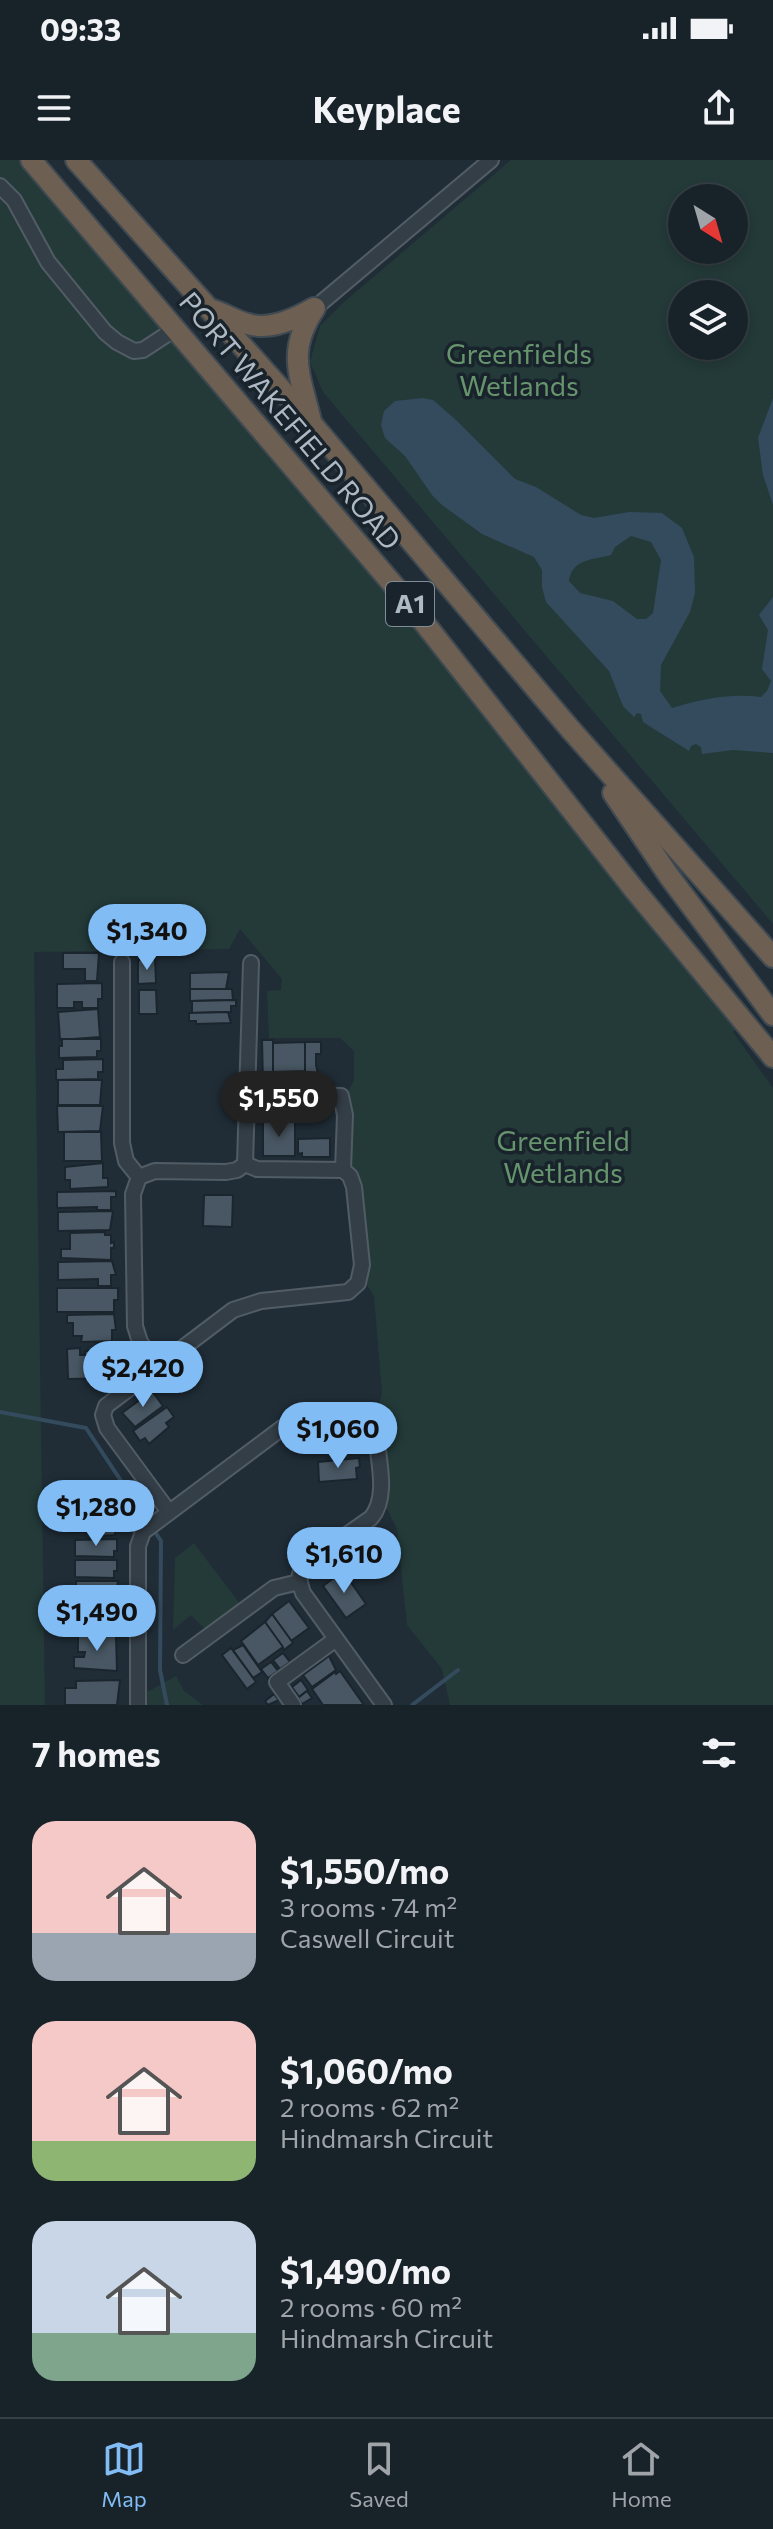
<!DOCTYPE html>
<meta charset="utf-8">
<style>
:root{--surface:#182229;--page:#252f35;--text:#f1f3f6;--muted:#9fa4a8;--line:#363f46;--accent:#82bcf5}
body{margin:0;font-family:Commissioner,sans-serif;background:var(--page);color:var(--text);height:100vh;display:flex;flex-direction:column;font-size:30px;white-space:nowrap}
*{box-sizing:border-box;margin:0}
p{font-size:26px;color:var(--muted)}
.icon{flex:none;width:44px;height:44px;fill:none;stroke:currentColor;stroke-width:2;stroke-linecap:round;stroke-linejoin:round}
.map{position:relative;height:1545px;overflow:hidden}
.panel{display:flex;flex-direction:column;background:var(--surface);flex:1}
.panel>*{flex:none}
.needle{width:52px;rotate:143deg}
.tools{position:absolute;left:668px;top:24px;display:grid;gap:16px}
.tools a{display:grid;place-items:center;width:80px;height:80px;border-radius:50%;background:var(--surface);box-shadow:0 4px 12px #0003,0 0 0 2px var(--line);font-size:40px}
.price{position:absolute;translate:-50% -68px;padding:0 18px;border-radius:28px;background:var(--accent);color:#111;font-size:26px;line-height:52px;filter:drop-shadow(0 2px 4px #0008)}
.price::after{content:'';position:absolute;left:50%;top:48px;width:24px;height:18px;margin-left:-12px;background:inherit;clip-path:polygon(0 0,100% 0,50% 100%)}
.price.on{background:#222;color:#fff}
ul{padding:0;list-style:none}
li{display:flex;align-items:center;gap:24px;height:200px;padding:0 32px}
li span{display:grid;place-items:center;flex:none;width:224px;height:160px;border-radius:24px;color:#555}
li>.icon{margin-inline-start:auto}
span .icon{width:96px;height:96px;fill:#fffc;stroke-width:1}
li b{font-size:34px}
h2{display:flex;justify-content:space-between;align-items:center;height:96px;padding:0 32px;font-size:34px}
.status{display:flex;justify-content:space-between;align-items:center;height:56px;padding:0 40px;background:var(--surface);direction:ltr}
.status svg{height:22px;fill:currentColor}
header{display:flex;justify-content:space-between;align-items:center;height:104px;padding:0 32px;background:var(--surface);font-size:36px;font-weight:700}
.tab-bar{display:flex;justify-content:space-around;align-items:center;height:112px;border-top:2px solid var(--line);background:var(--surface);font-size:22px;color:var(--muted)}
.tab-bar a{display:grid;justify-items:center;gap:4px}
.tab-bar .on{color:var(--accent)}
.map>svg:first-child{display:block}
.green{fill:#233a39;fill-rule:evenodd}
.water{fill:#344b5e;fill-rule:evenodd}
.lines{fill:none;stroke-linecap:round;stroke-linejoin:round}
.stream{stroke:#344b5e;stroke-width:4}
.building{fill:#485763;stroke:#1b252e;stroke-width:2}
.minor-casing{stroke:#515c65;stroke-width:18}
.highway-casing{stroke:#3e4952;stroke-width:24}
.minor{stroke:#343e47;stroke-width:14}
.highway{stroke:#6d5f51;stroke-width:20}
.labels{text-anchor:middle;stroke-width:7;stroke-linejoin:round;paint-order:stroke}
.shield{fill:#19232c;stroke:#818c96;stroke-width:2}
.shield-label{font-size:26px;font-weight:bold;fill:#aeb9c4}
.park-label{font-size:28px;fill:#66946c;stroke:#19232c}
.street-label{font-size:28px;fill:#aeb9c4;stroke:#19232c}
</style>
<div class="status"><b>09:33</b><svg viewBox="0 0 49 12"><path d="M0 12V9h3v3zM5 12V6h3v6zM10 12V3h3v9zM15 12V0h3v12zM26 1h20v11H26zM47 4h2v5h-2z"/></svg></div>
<header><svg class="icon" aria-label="menu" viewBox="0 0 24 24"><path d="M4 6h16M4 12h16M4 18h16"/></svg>Keyplace<svg class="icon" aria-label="share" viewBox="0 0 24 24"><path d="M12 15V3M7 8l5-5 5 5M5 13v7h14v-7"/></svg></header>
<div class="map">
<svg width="773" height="1545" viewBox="0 0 773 1545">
<rect width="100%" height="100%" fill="#202d37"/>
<g class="green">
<path d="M0,0H31L742,861L733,872L773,928V1545H450L442,1509L407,1465L397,1369L381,1337L373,1265L382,1233L374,1136L361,1116L344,939L354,920V891L340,878H269L267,831L281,830L282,819L240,769L229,789L34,792L45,1545H0Z"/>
<path d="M511,0H773V764L323,232L310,202L320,166L344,142ZM682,38H734V90H682ZM682,134H734V186H682Z"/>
<path d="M194,1383L243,1448L207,1471L191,1455L173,1470L175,1398Z"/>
<path d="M176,1516L184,1531L203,1545H138V1534L149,1531Z"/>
</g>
<g class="water">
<path d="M423,238L433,240L456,260L515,319L536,327L581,355L594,358L629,352L662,353L682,368L694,397L695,433L690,452L661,505L660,531L672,548C702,539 730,533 761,537L767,531L771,521L762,509L768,470L759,455L773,437V593L733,590L702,594L701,587L696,584L691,586L689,591L643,562L641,554L637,553L634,557L623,546L609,511L546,442L542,427V410L534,397L482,374L442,345L432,335L405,296L385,278L381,265L384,251L395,241ZM631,376L651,382L661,400L653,453L646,459H637L613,441L580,433L569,421C572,398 594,400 611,395L615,387Z"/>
<path d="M773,238V345L763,315L758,278Z"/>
</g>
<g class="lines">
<g class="stream">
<path d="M0,1252L86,1268L161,1381L160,1510L167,1545"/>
<path d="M412,1545L458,1510"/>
</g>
</g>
<g class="building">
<path d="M63,793H99L97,821H85V809H63Z"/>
<path d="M155,799L156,823L138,824V800Z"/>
<path d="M229,812L226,829H190V813Z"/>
<path d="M102,823V839H98V848H82V842H74V848H57V824Z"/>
<path d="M190,829H232L233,840L190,841Z"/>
<path d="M139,830H156L157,854H139Z"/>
<path d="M236,840V846H231V852L192,853V841Z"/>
<path d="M98,849L100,877L60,880L58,852Z"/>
<path d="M228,852L231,863L196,864V861H189V853Z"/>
<path d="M62,879H101V891H97V897L59,898V886H62Z"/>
<path d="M262,880H273L274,924H263Z"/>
<path d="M305,882V911L273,912V883Z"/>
<path d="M305,882H321V894H316V905L318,914H321V929H305Z"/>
<path d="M103,899V912H98V919L56,920V909H63V900Z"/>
<path d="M305,917V929H274V918Z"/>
<path d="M58,920H102L100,945H58Z"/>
<path d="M57,946H103L100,971L58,972Z"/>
<rect x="263" y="962" width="32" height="34"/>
<path d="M64,972H101L102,1001H64Z"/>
<path d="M330,978V997H302V993L298,994V979Z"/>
<path d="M103,1003V1018H108V1027L70,1029V1020H65V1007Z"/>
<path d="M116,1031V1037H111V1050H97V1047L57,1048V1032Z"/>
<path d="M204,1035H233L232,1067L203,1066Z"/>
<path d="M113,1051L110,1070L58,1071V1052Z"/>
<path d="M105,1072V1075H111V1083L114,1082V1088H111V1100L61,1098V1089H70V1073Z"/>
<path d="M112,1101L116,1115H111V1126H98V1119L58,1120V1102Z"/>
<path d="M57,1128H118V1140H114V1152H57Z"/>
<path d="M114,1154L116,1170H112V1181L81,1182L82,1176H73V1163H67V1155Z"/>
<path d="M96,1183H111L112,1218L68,1219L67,1189L80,1188V1195H85V1191H96Z"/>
<path d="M152,1231L163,1246L135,1267L122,1253Z"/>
<path d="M167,1247L174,1257L166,1263L169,1267L149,1284L145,1278L140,1281L133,1271Z"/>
<path d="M359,1298L360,1307L356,1308L357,1319L319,1322L318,1302Z"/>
<path d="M68,1349H115V1375L100,1376L101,1372H68Z"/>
<path d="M117,1379V1391H114V1397L75,1396V1380Z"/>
<path d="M75,1400H117V1411H114V1418L75,1417Z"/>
<path d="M343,1411L366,1444L346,1458L323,1426Z"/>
<path d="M76,1421H118L115,1443H69V1431H76Z"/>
<path d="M289,1441L309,1468L291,1481L272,1454Z"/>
<path d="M117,1448V1459H113V1474L66,1475V1449Z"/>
<path d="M272,1454L293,1483L284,1490L265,1462Z"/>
<path d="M265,1462L283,1487L258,1505L241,1481Z"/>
<path d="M78,1476H116L117,1511L74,1508V1497H84L85,1492H78Z"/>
<path d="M243,1485L262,1512L253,1518L233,1490Z"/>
<path d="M231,1488L256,1522L247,1529L222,1495Z"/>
<path d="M283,1493L290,1502L280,1509L273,1500Z"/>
<path d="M329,1496L336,1510L312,1527L303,1515Z"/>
<path d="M271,1502L278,1511L268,1518L261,1509Z"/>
<path d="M340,1511L364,1545H323L312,1529L335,1512L336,1514Z"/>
<path d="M120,1520L117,1545H65V1528H76V1521Z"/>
<path d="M301,1520L308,1530L299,1537L292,1527Z"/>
<path d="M307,1531L312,1538L302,1544L298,1538Z"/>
<path d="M274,1534L279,1540L268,1545L265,1541Z"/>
</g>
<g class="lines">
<defs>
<g id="minor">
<path d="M0,26L14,40L48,102L105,172L117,182L134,191L143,190L175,169"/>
<path d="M315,148L491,0"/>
<path d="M122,802V983L126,1001L139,1017"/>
<path d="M247,933L341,936L345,955L343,1010"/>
<path d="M245,1004L251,803"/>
<path d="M139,1017L155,1011L226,1012L237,1010L245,1004L257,1009L343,1010L350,1016L354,1027L362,1105L358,1123L348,1132L261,1141L233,1150L106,1246L103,1255L107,1268L169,1352"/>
<path d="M139,1017L133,1034L135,1166L140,1182L157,1206"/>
<path d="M183,1495L274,1428L299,1422"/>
<path d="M138,1545V1386L143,1372L282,1268C301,1258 345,1257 367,1258L373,1265L376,1274C378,1300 389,1337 371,1358L305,1404C297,1414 299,1421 303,1433L384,1545"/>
<path d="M293,1545L277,1522L336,1479"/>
</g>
<g id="highway">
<path d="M31,0L407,441L633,728L773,897"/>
<path d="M76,0L312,264L571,570L773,797"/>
<path d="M213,150C225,154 236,161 248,164C270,171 295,159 314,148"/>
<path d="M311,261C300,214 286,192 315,148"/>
<path d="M613,633L669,716L773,855"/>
</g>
</defs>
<use href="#minor" class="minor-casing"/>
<use href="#highway" class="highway-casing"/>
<use href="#minor" class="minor"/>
<use href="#highway" class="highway"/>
</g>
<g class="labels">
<rect class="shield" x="386" y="422" width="48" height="44" rx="6"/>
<g class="shield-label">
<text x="410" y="453">A1</text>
</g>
<g class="park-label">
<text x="519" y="204">Greenfields<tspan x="519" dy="32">Wetlands</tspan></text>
<text x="563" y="991">Greenfield<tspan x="563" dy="32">Wetlands</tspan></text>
</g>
<g class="street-label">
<text transform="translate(290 261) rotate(50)" y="10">PORT WAKEFIELD ROAD</text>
</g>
</g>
</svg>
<div class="tools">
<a><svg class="needle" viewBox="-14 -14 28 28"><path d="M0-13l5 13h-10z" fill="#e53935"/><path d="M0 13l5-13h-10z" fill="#9fa4a8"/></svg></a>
<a><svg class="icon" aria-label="layers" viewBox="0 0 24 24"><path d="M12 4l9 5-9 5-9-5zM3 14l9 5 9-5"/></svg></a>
</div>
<b class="price" style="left:147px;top:812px">$1,340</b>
<b class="price on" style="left:279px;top:979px">$1,550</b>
<b class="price" style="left:143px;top:1249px">$2,420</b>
<b class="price" style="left:338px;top:1310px">$1,060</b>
<b class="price" style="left:96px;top:1388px">$1,280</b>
<b class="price" style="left:344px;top:1435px">$1,610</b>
<b class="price" style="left:97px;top:1493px">$1,490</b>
</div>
<section class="panel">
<h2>7 homes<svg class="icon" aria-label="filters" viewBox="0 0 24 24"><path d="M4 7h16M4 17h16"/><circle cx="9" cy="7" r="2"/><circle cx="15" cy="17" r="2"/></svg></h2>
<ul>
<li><span style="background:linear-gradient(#f6c9c9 70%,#9aa5b1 0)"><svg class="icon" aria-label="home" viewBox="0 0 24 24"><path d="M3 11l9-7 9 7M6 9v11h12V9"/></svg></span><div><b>$1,550/mo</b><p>3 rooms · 74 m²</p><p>Caswell Circuit</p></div></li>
<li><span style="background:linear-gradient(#f6c9c9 75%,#8fb573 0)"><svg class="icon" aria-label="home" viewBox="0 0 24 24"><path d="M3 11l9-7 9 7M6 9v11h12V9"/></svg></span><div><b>$1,060/mo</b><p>2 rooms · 62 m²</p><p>Hindmarsh Circuit</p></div></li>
<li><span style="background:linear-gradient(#c9d6e8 70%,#7fa58c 0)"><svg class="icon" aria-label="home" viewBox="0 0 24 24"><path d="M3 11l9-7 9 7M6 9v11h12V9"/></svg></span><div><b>$1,490/mo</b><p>2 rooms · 60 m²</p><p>Hindmarsh Circuit</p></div></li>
</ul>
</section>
<nav class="tab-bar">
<a class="on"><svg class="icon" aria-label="map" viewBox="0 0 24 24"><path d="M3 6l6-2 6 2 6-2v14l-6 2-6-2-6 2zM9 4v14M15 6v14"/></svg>Map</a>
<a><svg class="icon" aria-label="saved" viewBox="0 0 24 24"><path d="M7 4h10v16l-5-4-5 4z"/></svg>Saved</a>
<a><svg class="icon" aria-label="home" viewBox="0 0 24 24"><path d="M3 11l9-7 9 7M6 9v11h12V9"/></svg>Home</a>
</nav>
